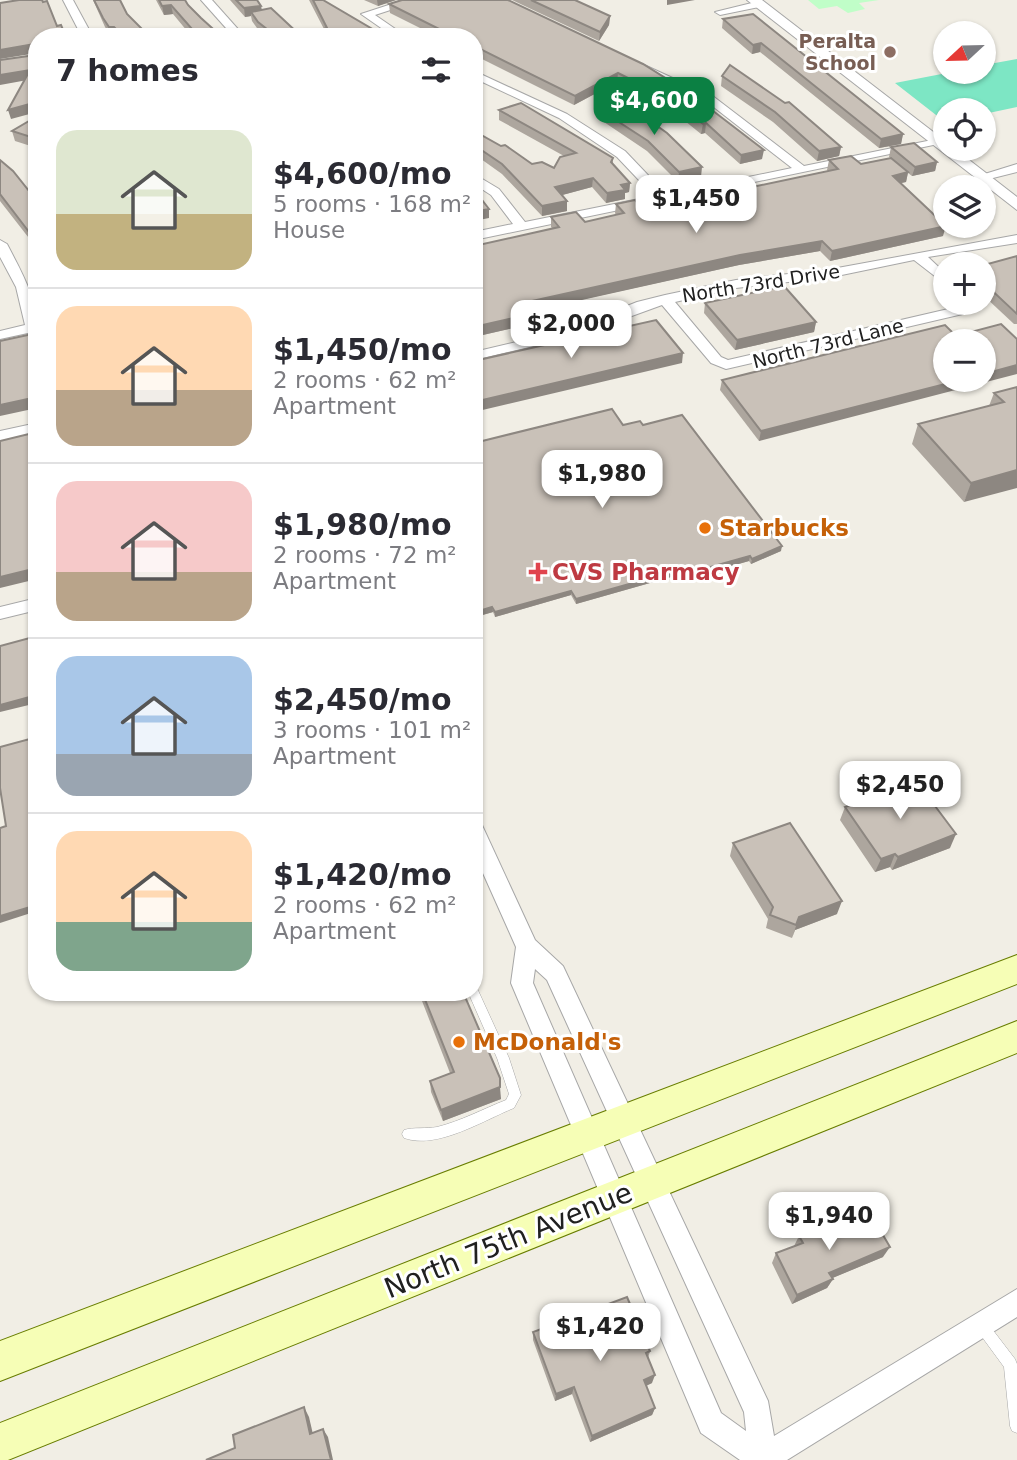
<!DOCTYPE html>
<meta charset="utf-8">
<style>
:root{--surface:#fff;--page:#f7f7f7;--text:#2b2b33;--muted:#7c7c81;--line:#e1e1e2;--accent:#0b8043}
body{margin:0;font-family:"DejaVu Sans",sans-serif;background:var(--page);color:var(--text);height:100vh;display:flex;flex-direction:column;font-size:26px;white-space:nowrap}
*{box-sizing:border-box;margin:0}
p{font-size:23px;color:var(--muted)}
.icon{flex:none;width:38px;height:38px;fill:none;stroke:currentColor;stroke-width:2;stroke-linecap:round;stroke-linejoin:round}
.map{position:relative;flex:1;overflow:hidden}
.side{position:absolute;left:28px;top:28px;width:455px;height:973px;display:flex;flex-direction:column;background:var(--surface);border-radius:28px;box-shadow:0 2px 5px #0004}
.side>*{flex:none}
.needle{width:46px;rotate:248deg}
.tools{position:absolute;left:933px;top:21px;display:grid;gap:14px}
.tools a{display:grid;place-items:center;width:63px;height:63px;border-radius:50%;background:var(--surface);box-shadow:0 2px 5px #0004;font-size:35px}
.price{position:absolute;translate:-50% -60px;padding:0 16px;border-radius:14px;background:#fff;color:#222;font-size:23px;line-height:46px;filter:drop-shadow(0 2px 4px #0008)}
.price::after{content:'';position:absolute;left:50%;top:42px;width:21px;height:16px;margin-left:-10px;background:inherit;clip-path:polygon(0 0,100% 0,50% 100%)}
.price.active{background:var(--accent);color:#fff}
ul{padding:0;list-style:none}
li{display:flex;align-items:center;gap:21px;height:175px;padding:0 28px}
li+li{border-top:2px solid var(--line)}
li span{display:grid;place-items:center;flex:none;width:196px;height:140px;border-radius:21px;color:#555}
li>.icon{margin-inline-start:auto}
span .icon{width:84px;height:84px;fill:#fffc;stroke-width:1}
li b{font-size:30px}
h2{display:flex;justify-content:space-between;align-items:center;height:84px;padding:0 28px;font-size:30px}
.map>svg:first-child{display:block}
.park{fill:#c0fec8}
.pitch{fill:#7de6c4}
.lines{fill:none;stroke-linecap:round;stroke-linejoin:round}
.service-casing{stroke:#a7a7a7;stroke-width:1}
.minor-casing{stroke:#a7a7a7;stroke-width:2}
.tertiary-casing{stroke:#a7a7a7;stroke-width:2}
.secondary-casing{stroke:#687d00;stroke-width:2}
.service{fill:#fff;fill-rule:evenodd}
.minor{fill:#fff;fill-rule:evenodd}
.tertiary{fill:#fff;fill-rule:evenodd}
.secondary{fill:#f6feb6;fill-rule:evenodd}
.wall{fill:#ada69e}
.shaded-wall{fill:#8d8781}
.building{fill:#c9c1b8;stroke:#8d8781;stroke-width:2}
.education-dot{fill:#8d6e63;stroke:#fff;stroke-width:2.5}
.food-dot{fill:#e8710a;stroke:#fff;stroke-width:2.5}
.health-dot{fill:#e0444e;stroke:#fff;stroke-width:2.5}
.labels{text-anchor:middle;stroke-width:6;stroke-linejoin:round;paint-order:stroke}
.far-education-label{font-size:19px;font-weight:bold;fill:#785e54;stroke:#fff;text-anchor:end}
.far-street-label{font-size:19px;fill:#202020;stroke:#fff}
.food-label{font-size:23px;font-weight:bold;fill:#c56008;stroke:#fff;text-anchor:start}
.health-label{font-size:23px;font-weight:bold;fill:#be3a42;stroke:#fff;text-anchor:start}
.near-street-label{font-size:28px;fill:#202020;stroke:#fff}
</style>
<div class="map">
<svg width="1017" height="1460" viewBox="0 0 1017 1460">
<rect width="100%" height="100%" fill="#f1eee5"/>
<path class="park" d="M808,0H879L859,3L865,9L848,13L837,6L819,9Z"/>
<path class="pitch" d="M1017,59V107L984,114V110H945V122L895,83L952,72H984V65Z"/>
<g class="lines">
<defs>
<g id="service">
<path d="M474,987L477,988L509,1058L521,1095L514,1108C484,1120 437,1150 404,1138L402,1134L404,1130C414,1127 426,1129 437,1127C461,1121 483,1109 506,1100L509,1094L497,1058L468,992H474Z"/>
<path d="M981,1319L986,1321L1015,1359L1017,1364V1433L1012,1431L1010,1426L1004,1367L974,1326L976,1321Z"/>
</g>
<g id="minor">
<path d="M63,0H73L93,37H82Z"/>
<path d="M201,0H212L245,37H234Z"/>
<path d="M404,0H421L375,15L407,37H394L361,14Z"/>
<path d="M760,1L764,2V6L720,15L715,12Z"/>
<path d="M642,64L714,97L804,166L937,139L943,143L474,240V232L513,224L491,195L474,184V174L499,189L525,222L654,196L617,157L559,118L474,78V71L567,114L625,151L666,194L792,168L706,101L638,69L636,67Z"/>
<path d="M1017,164V172L981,181L975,177Z"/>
<path d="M1017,235V243L928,257L945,273V284L914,260L832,277L736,288L675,302L721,357L728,360L957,307L960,303H974L967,313L726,369L711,363L662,305L577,336L474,360V352L567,330L637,302L665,295L736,280L832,269Z"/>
<path d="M0,240L7,244C22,273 37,298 37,331L0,339V331L25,325L16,287L0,257Z"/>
<path d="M37,423V433L0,441V431Z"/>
<path d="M37,598V610L0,619V607Z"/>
<path d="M474,821L481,823L535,940L563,966L768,1401L774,1436L1017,1289V1317L787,1460H740L701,1433L511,983L516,947L474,853ZM535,969L547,980L744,1412L746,1431L721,1413L533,983Z"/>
</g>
<path id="tertiary" d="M747,0H762L945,141V149H955L1017,197V210Z"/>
<g id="secondary">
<path d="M1017,955V984L0,1381V1341Z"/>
<path d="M1017,1021V1053L8,1460H0V1423Z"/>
</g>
</defs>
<use href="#service" class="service-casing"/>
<use href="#minor" class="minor-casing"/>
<use href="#tertiary" class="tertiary-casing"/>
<use href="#secondary" class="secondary-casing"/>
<use href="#service" class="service"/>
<use href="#minor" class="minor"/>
<use href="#tertiary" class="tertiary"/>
<use href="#secondary" class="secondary"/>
</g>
<g class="wall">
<path d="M93,0H120L127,14L150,37L111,36L105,27Z"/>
<path d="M156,0H185L188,5L201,18L222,37H192L173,14L164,15Z"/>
<path d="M230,0H257L261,6L262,10L301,36L324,29L309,0H323L386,37H266L259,31L252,21L251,16L245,17Z"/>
<path d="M364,0H396L378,6Z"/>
<path d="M512,0H575L610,16L609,25L599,41Z"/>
<path d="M389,4L643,64L762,159L740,164L705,133L701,134L669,108L617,82L574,105L474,55V37H438L390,13Z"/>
<path d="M723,19L903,134L901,144L879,148L760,52L752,54L722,28Z"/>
<path d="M722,76L841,147L839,156L817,161L773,122L721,86Z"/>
<path d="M499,110L613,158V164L630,183L629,192L625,193V199L606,203L592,187L562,195L567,201V211L542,216L502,174L474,154V131L532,164L554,168L564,156L499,120Z"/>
<path d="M602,111L701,177L678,182L647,151L601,120Z"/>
<path d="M37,123V148L15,141L12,131Z"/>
<path d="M891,147L937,162L935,171L912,176L908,173L906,182L901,183L943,236L830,261L820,251L739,265L534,310L536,323L474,337L552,228L551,227V217L585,222L616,215L615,213L616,204L643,210L828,171L827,170L829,160L861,164L891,158L889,157Z"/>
<path d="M0,160L37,201V251L32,242L0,201Z"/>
<path d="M1017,256V324H1014L984,296V265Z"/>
<path d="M705,303L816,322L814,332L735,350L704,313Z"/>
<path d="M956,336L759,441L720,390L722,380Z"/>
<path d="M1017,387L964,502L912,444L918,424L989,406L994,393Z"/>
<path d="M623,425H643L781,551L751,564L749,561L675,582L671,577L576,604L571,595L495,617L493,612L479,616L474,607V443Z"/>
<path d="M845,807L950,848L892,870L890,867L875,872L840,820Z"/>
<path d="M733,843L837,914L795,930L792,938L766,928L768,919L730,856Z"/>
<path d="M421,992H463L501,1099L443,1121L431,1092L430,1081L450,1073L422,1001Z"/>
<path d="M799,1236H867L883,1257L832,1278L833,1279L827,1288L792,1304L772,1263L776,1253L794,1246Z"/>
<path d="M533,1332L650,1351L648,1358L652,1383L646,1386L655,1408L652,1415L590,1442L572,1394L555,1401L533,1340Z"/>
</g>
<g class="shaded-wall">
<path d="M377,0H396L378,6Z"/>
<path d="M667,0H695L667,5Z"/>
<path d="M171,5L173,14L164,15L162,6Z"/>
<path d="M261,6L262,15L251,12V16L245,17L244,8Z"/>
<path d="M610,16L609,25L599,41L600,32Z"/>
<path d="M761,43L760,52L752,54L753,45Z"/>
<path d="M34,44L37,53L0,59V50Z"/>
<path d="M30,70L33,79L0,85V75Z"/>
<path d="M618,73L617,82L574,105L575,96Z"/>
<path d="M37,102V112L11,119L8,110Z"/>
<path d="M706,123L705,133L701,134L703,124Z"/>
<path d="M903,134L901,144L879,148L881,139Z"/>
<path d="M841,147L839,156L817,161L819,151Z"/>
<path d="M764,150L762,159L740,164L741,155Z"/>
<path d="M937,162L935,171L912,176L915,167Z"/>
<path d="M702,167L701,177L678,182L679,172Z"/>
<path d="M908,172L906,182L891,185L893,176Z"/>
<path d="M593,178L592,187L555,197V187Z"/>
<path d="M630,183L629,192L625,193V199L606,203L607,193L621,185Z"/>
<path d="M567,201V211L542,216V206Z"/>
<path d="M489,209V218L474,221V212Z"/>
<path d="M946,226L943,236L830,261L832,251Z"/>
<path d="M822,241L820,251L739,265L528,312V302L740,255Z"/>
<path d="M536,313V323L474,337V327Z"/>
<path d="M816,322L814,332L735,350L737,340Z"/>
<path d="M683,353L682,363L474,412V402Z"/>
<path d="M1017,365V374L759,441L761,431L961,380H984V374Z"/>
<path d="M37,397V408L0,416V405Z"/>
<path d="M1017,470V488L964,502L971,483Z"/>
<path d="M782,546L781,551L751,564L752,559Z"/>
<path d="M750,556L749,561L675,582V577Z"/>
<path d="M37,568V579L0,588V577Z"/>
<path d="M672,572L671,577L576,604V599Z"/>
<path d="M571,591V595L495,617V612Z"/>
<path d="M492,607L493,612L479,616V611Z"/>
<path d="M37,695V703L0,712V705Z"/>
<path d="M956,834L950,848L892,870L898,857Z"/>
<path d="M895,854L890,867L875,872L881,859Z"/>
<path d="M842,901L837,914L795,930L792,938L799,917Z"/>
<path d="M37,905V911L0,923V916Z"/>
<path d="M500,1087L501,1099L443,1121L441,1110Z"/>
<path d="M890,1247L883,1257L823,1282L829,1273Z"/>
<path d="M833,1279L827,1288L792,1304L797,1295Z"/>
<path d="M655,1375L652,1383L641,1388L644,1380Z"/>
<path d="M574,1387L572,1394L555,1401L556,1394Z"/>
<path d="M304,1407L309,1417L315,1443L310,1434Z"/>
<path d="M655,1408L652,1415L590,1442L592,1436Z"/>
<path d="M323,1429L328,1437L333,1460H331Z"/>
</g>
<g class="building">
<path d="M19,0H42L43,2L47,1L57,26L61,25L66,37H37V47L34,44L0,50V3Z"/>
<path d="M94,0H120L127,14L150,37H124L114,27H109L103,18Z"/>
<path d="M159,0H185L188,5L201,18L222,37H199L171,5L162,6Z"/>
<path d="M236,0H257L261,6L244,8Z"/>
<path d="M313,0H323L386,37H277L258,22L251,12L271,8L301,36L327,28Z"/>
<path d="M402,0H508L643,64L691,94L764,150L741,155L706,123L703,124L670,99L618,73L575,96L474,46V37H455L389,4Z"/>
<path d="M531,0H575L610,16L600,32Z"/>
<path d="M753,14L903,134L881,139L761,43L753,45L723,19Z"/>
<path d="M37,48V102L8,110L30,70L0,75V60L35,55Z"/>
<path d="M730,65L785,103L789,102L841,147L819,151L775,112L722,76Z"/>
<path d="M521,103L613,158L611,162L630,183L621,185L625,190L607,193L593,178L555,187L567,201L542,206L502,164L474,145V131L501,146L505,145L532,164L542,162L554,168L560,157L576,153L499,110Z"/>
<path d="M625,103L667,133L702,167L679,172L648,141L602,111Z"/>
<path d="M29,121L37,123V139L12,131Z"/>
<path d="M914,143L937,162L915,167L891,147Z"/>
<path d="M851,156L861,164L891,158L908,172L893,176L946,226L832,251L822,241L740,255L528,302L536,313L474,327V246L559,227L551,217L576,212L585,222L624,213L616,204L635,200L643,210L838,169L829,160Z"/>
<path d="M0,160L13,171L37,201V247L29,232L0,194Z"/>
<path d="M479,196L489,209L474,212V197Z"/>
<path d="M1017,256V314L984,283V265Z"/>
<path d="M784,286L816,322L737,340L705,303Z"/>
<path d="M656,320L683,353L474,402V361Z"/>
<path d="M1001,324L1017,339V365L984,374V341H945V380H961L761,431L722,380L945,325L956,336Z"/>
<path d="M37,333V397L0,405V341Z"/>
<path d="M1017,387V470L971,483L918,424L1004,402L994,393Z"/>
<path d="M612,409L623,425L640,421L643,425L682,415L782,546L752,559L750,556L675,577L672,572L576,599L571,591L495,612L492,607L479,611L474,603V443Z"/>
<path d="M37,432V568L0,577V441Z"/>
<path d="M37,636V695L0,705V646Z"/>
<path d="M37,737V905L0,916V828L6,826L0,788V747Z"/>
<path d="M917,782L956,834L898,857L895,854L881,859L845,807Z"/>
<path d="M790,823L842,901L799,917L796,925L770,915L773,907L733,843Z"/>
<path d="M422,992H463L500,1078V1087L441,1110L430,1081L454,1072Z"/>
<path d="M855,1213L867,1236L880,1230L890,1247L829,1273L833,1279L797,1295L776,1253L803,1243L799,1236Z"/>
<path d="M627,1297L650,1351L646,1353L655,1375L644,1380L655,1408L592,1436L574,1387L556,1394L533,1332Z"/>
<path d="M304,1407L310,1434L323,1429L331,1460H206L235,1448L233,1435Z"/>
</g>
<circle class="education-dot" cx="890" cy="52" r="7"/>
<g class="food-dot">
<circle cx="705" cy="528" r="7"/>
<circle cx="459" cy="1042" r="7"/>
</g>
<path class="health-dot" d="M534.5 561.5h7v7h7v7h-7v7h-7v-7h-7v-7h7z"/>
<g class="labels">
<g class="far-education-label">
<text x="876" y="48">Peralta<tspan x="876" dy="22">School</tspan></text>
</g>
<g class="far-street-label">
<text transform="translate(761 283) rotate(-9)" y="7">North 73rd Drive</text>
<text transform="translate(828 343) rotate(-14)" y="7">North 73rd Lane</text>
</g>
<g class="food-label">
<text x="719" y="536">Starbucks</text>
<text x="473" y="1050">McDonald's</text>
</g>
<g class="health-label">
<text x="552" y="580">CVS Pharmacy</text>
</g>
<g class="near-street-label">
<text transform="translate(508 1240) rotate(-22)" y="10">North 75th Avenue</text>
</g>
</g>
</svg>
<div class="tools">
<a><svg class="needle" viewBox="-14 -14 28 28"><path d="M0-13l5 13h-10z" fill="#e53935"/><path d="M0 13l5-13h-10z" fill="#7c7c81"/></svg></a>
<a><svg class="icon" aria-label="locate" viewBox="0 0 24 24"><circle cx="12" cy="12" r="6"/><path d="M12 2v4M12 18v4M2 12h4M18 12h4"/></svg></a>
<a><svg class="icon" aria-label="layers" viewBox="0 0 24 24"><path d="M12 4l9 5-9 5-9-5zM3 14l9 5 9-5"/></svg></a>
<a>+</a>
<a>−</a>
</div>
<b class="price active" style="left:654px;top:137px">$4,600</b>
<b class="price" style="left:696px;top:235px">$1,450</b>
<b class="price" style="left:571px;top:360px">$2,000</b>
<b class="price" style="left:602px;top:510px">$1,980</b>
<b class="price" style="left:900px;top:821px">$2,450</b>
<b class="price" style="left:829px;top:1252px">$1,940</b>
<b class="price" style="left:600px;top:1363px">$1,420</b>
<section class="side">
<h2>7 homes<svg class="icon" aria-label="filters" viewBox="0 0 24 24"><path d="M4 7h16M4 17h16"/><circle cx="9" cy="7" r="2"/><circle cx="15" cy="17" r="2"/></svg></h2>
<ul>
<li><span style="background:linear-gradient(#dfe7d0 60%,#c2b280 0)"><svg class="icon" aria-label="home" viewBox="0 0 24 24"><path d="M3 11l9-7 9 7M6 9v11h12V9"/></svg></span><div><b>$4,600/mo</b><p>5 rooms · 168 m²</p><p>House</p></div></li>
<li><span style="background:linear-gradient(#ffd9b3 60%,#b9a48a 0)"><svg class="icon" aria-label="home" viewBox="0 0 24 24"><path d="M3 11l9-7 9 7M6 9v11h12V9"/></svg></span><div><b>$1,450/mo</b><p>2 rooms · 62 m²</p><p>Apartment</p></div></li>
<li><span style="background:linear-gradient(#f6c9c9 65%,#b9a48a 0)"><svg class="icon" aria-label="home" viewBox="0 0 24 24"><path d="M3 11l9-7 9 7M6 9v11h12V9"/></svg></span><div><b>$1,980/mo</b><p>2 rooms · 72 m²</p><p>Apartment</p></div></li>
<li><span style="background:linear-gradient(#a9c7e8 70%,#9aa5b1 0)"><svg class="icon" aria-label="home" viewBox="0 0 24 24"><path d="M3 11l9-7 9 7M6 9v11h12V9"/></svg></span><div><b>$2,450/mo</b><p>3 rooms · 101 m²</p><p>Apartment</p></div></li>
<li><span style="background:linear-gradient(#ffd9b3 65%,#7fa58c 0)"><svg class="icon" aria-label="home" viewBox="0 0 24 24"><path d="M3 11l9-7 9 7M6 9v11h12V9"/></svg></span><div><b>$1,420/mo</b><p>2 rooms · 62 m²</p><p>Apartment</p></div></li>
</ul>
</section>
</div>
